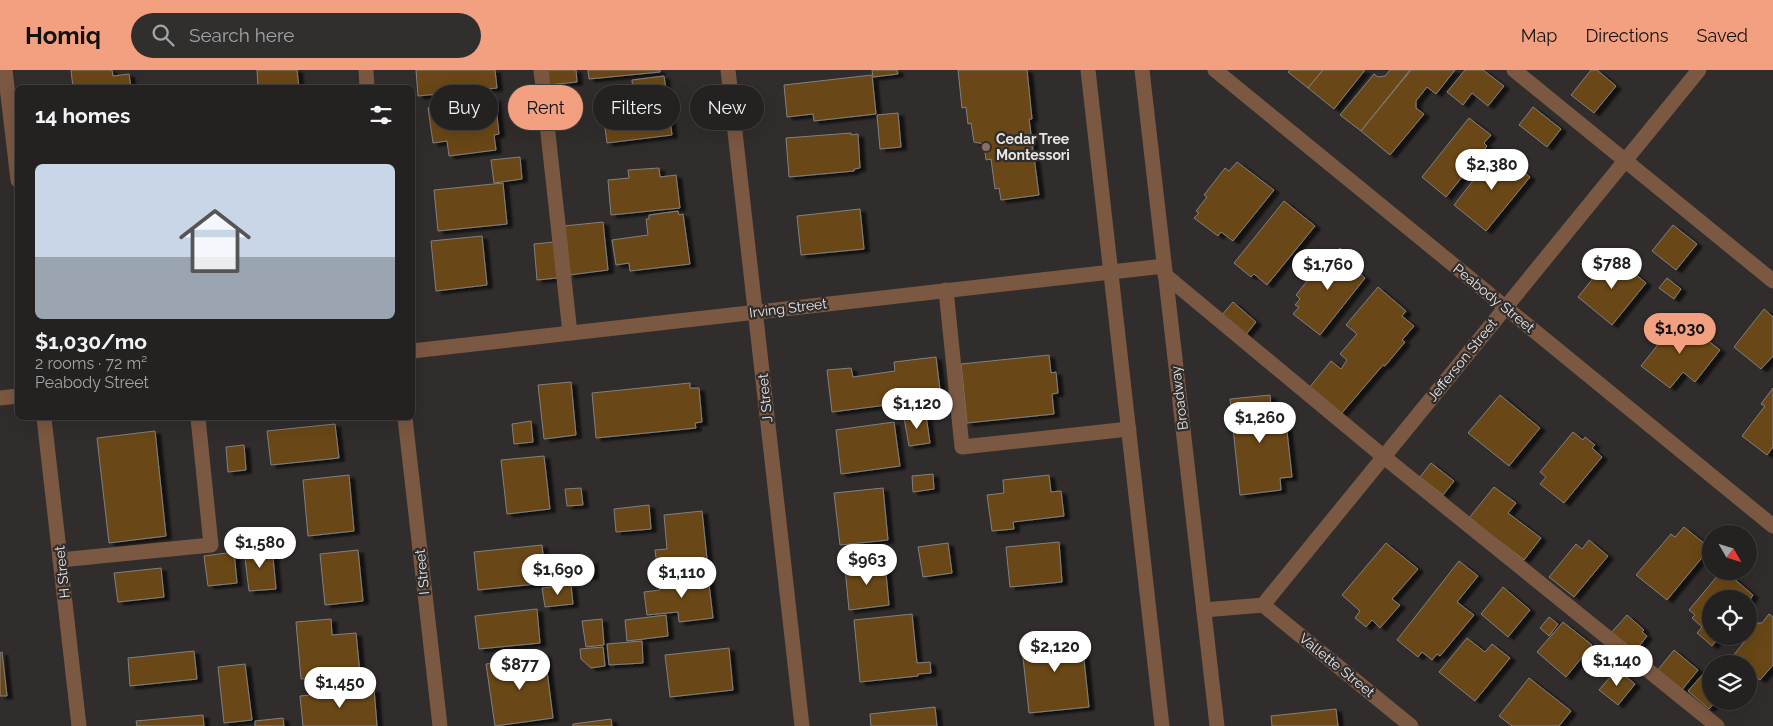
<!DOCTYPE html>
<meta charset="utf-8">
<style>
:root{--surface:#242221;--page:#302f2e;--text:#f1f3f6;--muted:#a3a4a5;--line:#413f3f;--accent:#f2a080}
body{margin:0;font-family:Raleway,sans-serif;background:var(--page);color:var(--text);height:100vh;display:flex;flex-direction:column;font-size:19px;white-space:nowrap}
*{box-sizing:border-box;margin:0}
p{font-size:16px;color:var(--muted)}
.icon{flex:none;width:28px;height:28px;fill:none;stroke:currentColor;stroke-width:2;stroke-linecap:round;stroke-linejoin:round}
.map{position:relative;flex:1;overflow:hidden}
.panel{position:absolute;left:15px;top:15px;width:400px;height:335px;display:flex;flex-direction:column;background:var(--surface);border-radius:8px;box-shadow:0 5px 20px #0002,0 0 0 1px var(--line)}
.panel>*{flex:none}
.guide{position:absolute;left:430px;top:15px;width:475px;height:45px;display:flex;gap:10px}
.needle{width:32px;rotate:129deg}
.buttons{position:absolute;left:1702px;top:455px;display:grid;gap:10px}
.buttons a{display:grid;place-items:center;width:55px;height:55px;border-radius:50%;background:var(--surface);box-shadow:0 5px 20px #0002,0 0 0 1px var(--line);font-size:25px}
.price{position:absolute;translate:-50% -42px;padding:0 11px;border-radius:18px;background:#fff;color:#222;font-size:16px;line-height:32px;filter:drop-shadow(0 1px 2px #0008)}
.price::after{content:'';position:absolute;left:50%;top:30px;width:15px;height:11px;margin-left:-8px;background:inherit;clip-path:polygon(0 0,100% 0,50% 100%)}
.price.active{background:var(--accent);color:#111}
ul{padding:0;list-style:none}
li{display:grid;align-content:center;gap:10px;height:265px;padding:0 20px}
li+li{border-top:1px solid var(--line)}
li span{display:grid;place-items:center;height:155px;border-radius:8px;color:#555}
li>.icon{margin-inline-start:auto}
span .icon{width:90px;height:90px;fill:#fffc;stroke-width:1}
li b{font-size:21px}
h2{display:flex;justify-content:space-between;align-items:center;height:60px;padding:0 20px;font-size:21px}
.pill{padding:0 18px;border-radius:22px;background:var(--surface);box-shadow:0 5px 20px #0002,0 0 0 1px var(--line);font-size:18px;line-height:45px}
.pill.active{background:var(--accent);color:#111}
header{display:flex;align-items:center;gap:30px;box-sizing:border-box;height:70px;padding:0 25px;background:var(--accent);color:#111}
header strong{font-size:24px}
nav{display:flex;gap:28px;margin-inline-start:auto;font-size:18px}
.search{width:350px;height:45px;background:var(--page);display:flex;align-items:center;gap:12px;box-sizing:border-box;padding:0 18px;border-radius:28px;color:var(--muted);font-size:19px}
.map>svg:first-child{display:block}
.building{fill:#694619;stroke:#82807e;filter:url(#shadow)}
.lines{fill:none;stroke-linecap:round;stroke-linejoin:round}
.minor{stroke:#7b5842;stroke-width:15}
.education-dot{fill:#8d6e63;stroke:#302d2c;stroke-width:2}
.labels{text-anchor:middle;stroke-width:4.5;stroke-linejoin:round;paint-order:stroke}
.poi-label{font-size:14px;font-weight:bold;fill:#e7e5e4;stroke:#302d2c;text-anchor:start}
.street-label{font-size:14px;fill:#e7e5e4;stroke:#302d2c}
</style>
<header>
<strong>Homiq</strong>
<div class="search"><svg class="icon" aria-label="search" viewBox="0 0 24 24"><circle cx="10" cy="10" r="6"/><path d="M15 15l6 6"/></svg>Search here</div>
<nav><a>Map</a><a>Directions</a><a>Saved</a></nav>
</header>
<div class="map">
<svg width="1773" height="656" viewBox="0 0 1773 656">
<defs>
<filter id="shadow"><feDropShadow dx="5.5" dy="3" stdDeviation="1" flood-color="#0009"/></filter>
</defs>
<rect width="100%" height="100%" fill="#302d2c"/>
<g class="building">
<path d="M71,0H112L113,6L129,4L131,18H73Z"/>
<path d="M257,0H297L299,18H258Z"/>
<path d="M416,0H495L497,18L418,26Z"/>
<path d="M545,0H576L577,12L547,15Z"/>
<path d="M588,0H660V2L589,9Z"/>
<path d="M872,0H897L898,4L873,7Z"/>
<path d="M958,0H1027L1032,49H1029L1039,125L1001,130L999,118L995,119L991,89L986,90L984,74L974,72L971,53L968,54L966,37L962,38Z"/>
<path d="M1290,0H1323L1308,18L1288,2Z"/>
<path d="M1323,0H1365L1334,39L1308,18Z"/>
<path d="M1390,0H1410L1361,61L1340,45L1374,4L1378,7L1385,6Z"/>
<path d="M1411,0H1455L1436,24L1427,17L1416,31V38L1424,44L1390,85L1361,61Z"/>
<path d="M1465,0H1483L1504,16L1488,36L1472,23L1463,35L1447,22Z"/>
<path d="M1591,0H1597L1616,16L1594,43L1571,25Z"/>
<path d="M872,5L876,44L814,51L813,44L787,47L784,15Z"/>
<path d="M664,6L672,65L607,73L602,36L634,32L632,10Z"/>
<path d="M495,29L499,64L494,65L496,80L449,86L447,71L433,73L428,38Z"/>
<path d="M1533,37L1561,59L1547,77L1519,55Z"/>
<path d="M898,43L901,77L880,79L877,45Z"/>
<path d="M1469,48L1491,65L1484,73L1487,76L1446,127L1422,107Z"/>
<path d="M851,63V65L858,64L860,98L854,99V101L789,107L786,68Z"/>
<path d="M1497,80L1530,107L1486,161L1454,135Z"/>
<path d="M520,87L522,109L494,113L491,90Z"/>
<path d="M1237,92L1274,120L1233,171L1221,162L1218,166L1194,148L1199,143L1196,141L1207,127L1204,125L1225,98L1229,101Z"/>
<path d="M659,98L660,107L676,105L680,138L611,145L608,110L629,108L628,100Z"/>
<path d="M503,113L507,154L438,161L434,120Z"/>
<path d="M1284,131L1315,156L1267,215L1254,204L1251,207L1234,193Z"/>
<path d="M860,139L864,179L801,185L797,146Z"/>
<path d="M678,141L679,145L683,144L690,194L630,201L629,193L616,195L612,170L648,165L646,149H649V145Z"/>
<path d="M603,152L608,200L569,205L564,156Z"/>
<path d="M1673,155L1697,174L1676,200L1652,181Z"/>
<path d="M482,166L487,215L436,221L431,171Z"/>
<path d="M554,172L557,208L537,210L534,174Z"/>
<path d="M1340,178L1355,190L1351,196L1365,208L1320,265L1293,244L1299,237L1295,235L1300,229L1296,225L1331,181L1335,184Z"/>
<path d="M1616,188L1646,213L1612,255L1578,227L1606,192L1609,195Z"/>
<path d="M1667,208L1681,219L1674,229L1659,218Z"/>
<path d="M1378,217L1406,241L1402,246L1414,256L1402,270L1405,272L1385,296L1383,295L1341,344L1309,318L1331,291L1341,299L1347,290L1340,284L1357,264L1346,255Z"/>
<path d="M1233,232L1256,252L1244,267L1221,246Z"/>
<path d="M1764,239L1773,247V286L1761,299L1734,277Z"/>
<path d="M1679,248L1720,280L1695,312L1683,302L1670,318L1641,296Z"/>
<path d="M1049,285L1051,303L1056,302L1058,323L1052,324L1054,344L967,353L961,294Z"/>
<path d="M936,287L941,328L832,342L827,300L851,298L853,307L895,301L894,292Z"/>
<path d="M571,312L576,365L544,369L538,315Z"/>
<path d="M690,313V318H699L702,352L695,353L696,358L596,368L592,323Z"/>
<path d="M1773,318V377L1767,385L1742,366L1765,336L1761,334Z"/>
<path d="M1270,325L1271,336L1284,334L1292,407L1280,408L1281,420L1240,425L1230,329Z"/>
<path d="M1500,325L1540,358L1509,396L1468,363Z"/>
<path d="M926,345L930,373L909,376L904,348Z"/>
<path d="M531,351L533,372L514,374L512,354Z"/>
<path d="M894,352L900,396L841,404L836,360Z"/>
<path d="M335,354L339,388L271,395L267,361Z"/>
<path d="M155,361L166,466L109,473L97,368Z"/>
<path d="M1573,362L1583,370L1585,367L1595,375L1592,378L1602,387L1564,433L1540,414L1546,407L1540,402Z"/>
<path d="M244,375L246,400L228,402L226,377Z"/>
<path d="M544,386L550,439L507,444L501,390Z"/>
<path d="M1431,393L1454,411L1443,425L1420,407Z"/>
<path d="M933,404L934,419L913,422L912,406Z"/>
<path d="M349,405L354,461L308,466L303,410Z"/>
<path d="M1049,405L1051,422L1061,421L1064,446L1013,452L1014,459L992,461L987,425L1004,423L1003,410Z"/>
<path d="M1494,417L1516,433L1508,443L1541,468L1524,490L1469,448Z"/>
<path d="M581,418L583,435L567,436L565,419Z"/>
<path d="M883,418L888,470L840,475L834,423Z"/>
<path d="M649,435L651,459L616,462L614,439Z"/>
<path d="M702,441L707,489L657,495L655,480L667,479L664,445Z"/>
<path d="M1684,457L1710,478L1667,530L1636,505L1671,464L1675,467Z"/>
<path d="M1589,470L1608,486L1574,527L1549,507L1576,474L1582,479Z"/>
<path d="M1059,472L1062,512L1010,517L1006,477Z"/>
<path d="M948,473L952,503L923,507L918,477Z"/>
<path d="M1386,473L1418,499L1392,529L1400,535L1380,558L1372,550L1366,557L1355,548L1360,541L1342,525Z"/>
<path d="M542,475L546,513L478,520L474,482Z"/>
<path d="M272,477L276,519L249,521L244,480Z"/>
<path d="M358,480L363,531L325,535L320,484Z"/>
<path d="M234,482L237,513L208,516L204,486Z"/>
<path d="M592,491L593,506L571,509L570,494Z"/>
<path d="M1459,491L1478,506L1457,532L1474,545L1440,586L1437,584L1432,590L1422,582L1418,587L1397,570Z"/>
<path d="M885,493L889,535L849,540L845,498Z"/>
<path d="M161,498L164,527L118,532L114,503Z"/>
<path d="M1726,502L1753,525L1749,531V529H1711V566H1720L1712,576L1697,563L1702,557L1692,548L1695,545L1689,540L1719,504Z"/>
<path d="M708,506L713,548L679,552L678,542L647,545L644,522L660,520L659,512Z"/>
<path d="M571,515L573,534L545,537L542,518Z"/>
<path d="M1503,517L1530,540L1508,567L1481,544Z"/>
<path d="M537,539L540,573L479,579L475,546Z"/>
<path d="M912,544L917,593L930,592L931,603L918,604V606L860,612L854,550Z"/>
<path d="M1769,544L1773,547V595L1760,610L1751,603L1749,605V594H1740L1732,587L1750,565V561L1758,553H1762Z"/>
<path d="M666,545L668,566L627,571L625,550Z"/>
<path d="M1627,545L1644,560L1642,562L1647,566L1633,584L1610,564Z"/>
<path d="M1549,547L1558,554L1549,566L1540,558Z"/>
<path d="M331,549L332,565L356,563L360,604L301,609L296,552Z"/>
<path d="M602,549L604,575L586,577L582,551Z"/>
<path d="M1563,552L1592,575L1566,607L1537,582Z"/>
<path d="M1081,562L1089,637L1029,643L1021,569Z"/>
<path d="M1467,568L1485,582L1492,574L1510,588L1475,631L1439,602Z"/>
<path d="M642,571L643,593L609,595L607,574Z"/>
<path d="M603,577L605,596L591,598L581,589L580,579Z"/>
<path d="M729,578L733,620L670,627L665,585Z"/>
<path d="M1674,580L1698,600L1681,621L1657,601Z"/>
<path d="M194,581L197,609L130,616L128,588Z"/>
<path d="M2,582L7,626H0V583Z"/>
<path d="M545,585L553,648L495,656L486,594Z"/>
<path d="M245,594L252,650L224,653L218,597Z"/>
<path d="M1617,599L1635,614L1618,635L1599,620Z"/>
<path d="M1704,603L1711,609V631H1716L1709,639L1688,621Z"/>
<path d="M1529,608L1571,641L1559,656H1512L1499,646Z"/>
<path d="M374,619L377,656H303L300,626Z"/>
<path d="M935,637L937,656H871L870,644Z"/>
<path d="M1336,639L1338,656H1272L1271,646Z"/>
<path d="M203,645L204,656H137L136,651Z"/>
<path d="M283,648L284,656H255V651Z"/>
<path d="M611,649L612,656H573V654Z"/>
</g>
<g class="lines">
<g class="minor">
<path d="M5,0L18,110"/>
<path d="M366,0L367,18"/>
<path d="M541,0L570,263"/>
<path d="M728,0L802,656"/>
<path d="M1088,0L1162,656"/>
<path d="M1142,0L1217,656"/>
<path d="M1215,0L1773,456"/>
<path d="M1514,0L1773,211"/>
<path d="M1165,205L1384,387L1717,656"/>
<path d="M946,220L962,377L1129,359"/>
<path d="M412,281L1164,196"/>
<path d="M0,328L18,326"/>
<path d="M44,348L79,656"/>
<path d="M405,348L440,656"/>
<path d="M60,490L211,475L198,348"/>
<path d="M1263,535L1411,656"/>
<path d="M1204,540L1263,535L1699,0"/>
</g>
</g>
<circle class="education-dot" cx="986" cy="77" r="5"/>
<g class="labels">
<g class="poi-label">
<text x="996" y="74">Cedar Tree<tspan x="996" dy="16">Montessori</tspan></text>
</g>
<g class="street-label">
<text transform="translate(1494 228) rotate(39)" y="5">Peabody Street</text>
<text transform="translate(788 238) rotate(-7)" y="5">Irving Street</text>
<text transform="translate(1462 290) rotate(-51)" y="5">Jefferson Street</text>
<text transform="translate(765 328) rotate(-96)" y="5">J Street</text>
<text transform="translate(1179 328) rotate(-97)" y="5">Broadway</text>
<text transform="translate(62 502) rotate(-96)" y="5">H Street</text>
<text transform="translate(422 502) rotate(-96)" y="5">I Street</text>
<text transform="translate(1337 595) rotate(39)" y="5">Vallette Street</text>
</g>
</g>
</svg>
<div class="buttons">
<a><svg class="needle" viewBox="-14 -14 28 28"><path d="M0-13l5 13h-10z" fill="#e53935"/><path d="M0 13l5-13h-10z" fill="#a3a4a5"/></svg></a>
<a><svg class="icon" aria-label="locate" viewBox="0 0 24 24"><circle cx="12" cy="12" r="6"/><path d="M12 2v4M12 18v4M2 12h4M18 12h4"/></svg></a>
<a><svg class="icon" aria-label="layers" viewBox="0 0 24 24"><path d="M12 4l9 5-9 5-9-5zM3 14l9 5 9-5"/></svg></a>
</div>
<b class="price" style="left:1492px;top:121px">$2,380</b>
<b class="price" style="left:1612px;top:220px">$788</b>
<b class="price" style="left:1328px;top:221px">$1,760</b>
<b class="price active" style="left:1680px;top:285px">$1,030</b>
<b class="price" style="left:917px;top:360px">$1,120</b>
<b class="price" style="left:1260px;top:374px">$1,260</b>
<b class="price" style="left:260px;top:499px">$1,580</b>
<b class="price" style="left:867px;top:516px">$963</b>
<b class="price" style="left:558px;top:526px">$1,690</b>
<b class="price" style="left:682px;top:529px">$1,110</b>
<b class="price" style="left:1055px;top:603px">$2,120</b>
<b class="price" style="left:1617px;top:617px">$1,140</b>
<b class="price" style="left:520px;top:621px">$877</b>
<b class="price" style="left:340px;top:639px">$1,450</b>
<div class="guide">
<a class="pill">Buy</a>
<a class="pill active">Rent</a>
<a class="pill">Filters</a>
<a class="pill">New</a>
</div>
<section class="panel">
<h2>14 homes<svg class="icon" aria-label="filters" viewBox="0 0 24 24"><path d="M4 7h16M4 17h16"/><circle cx="9" cy="7" r="2"/><circle cx="15" cy="17" r="2"/></svg></h2>
<ul>
<li><span style="background:linear-gradient(#c9d6e8 60%,#9aa5b1 0)"><svg class="icon" aria-label="home" viewBox="0 0 24 24"><path d="M3 11l9-7 9 7M6 9v11h12V9"/></svg></span><div><b>$1,030/mo</b><p>2 rooms · 72 m²</p><p>Peabody Street</p></div></li>
</ul>
</section>
</div>
